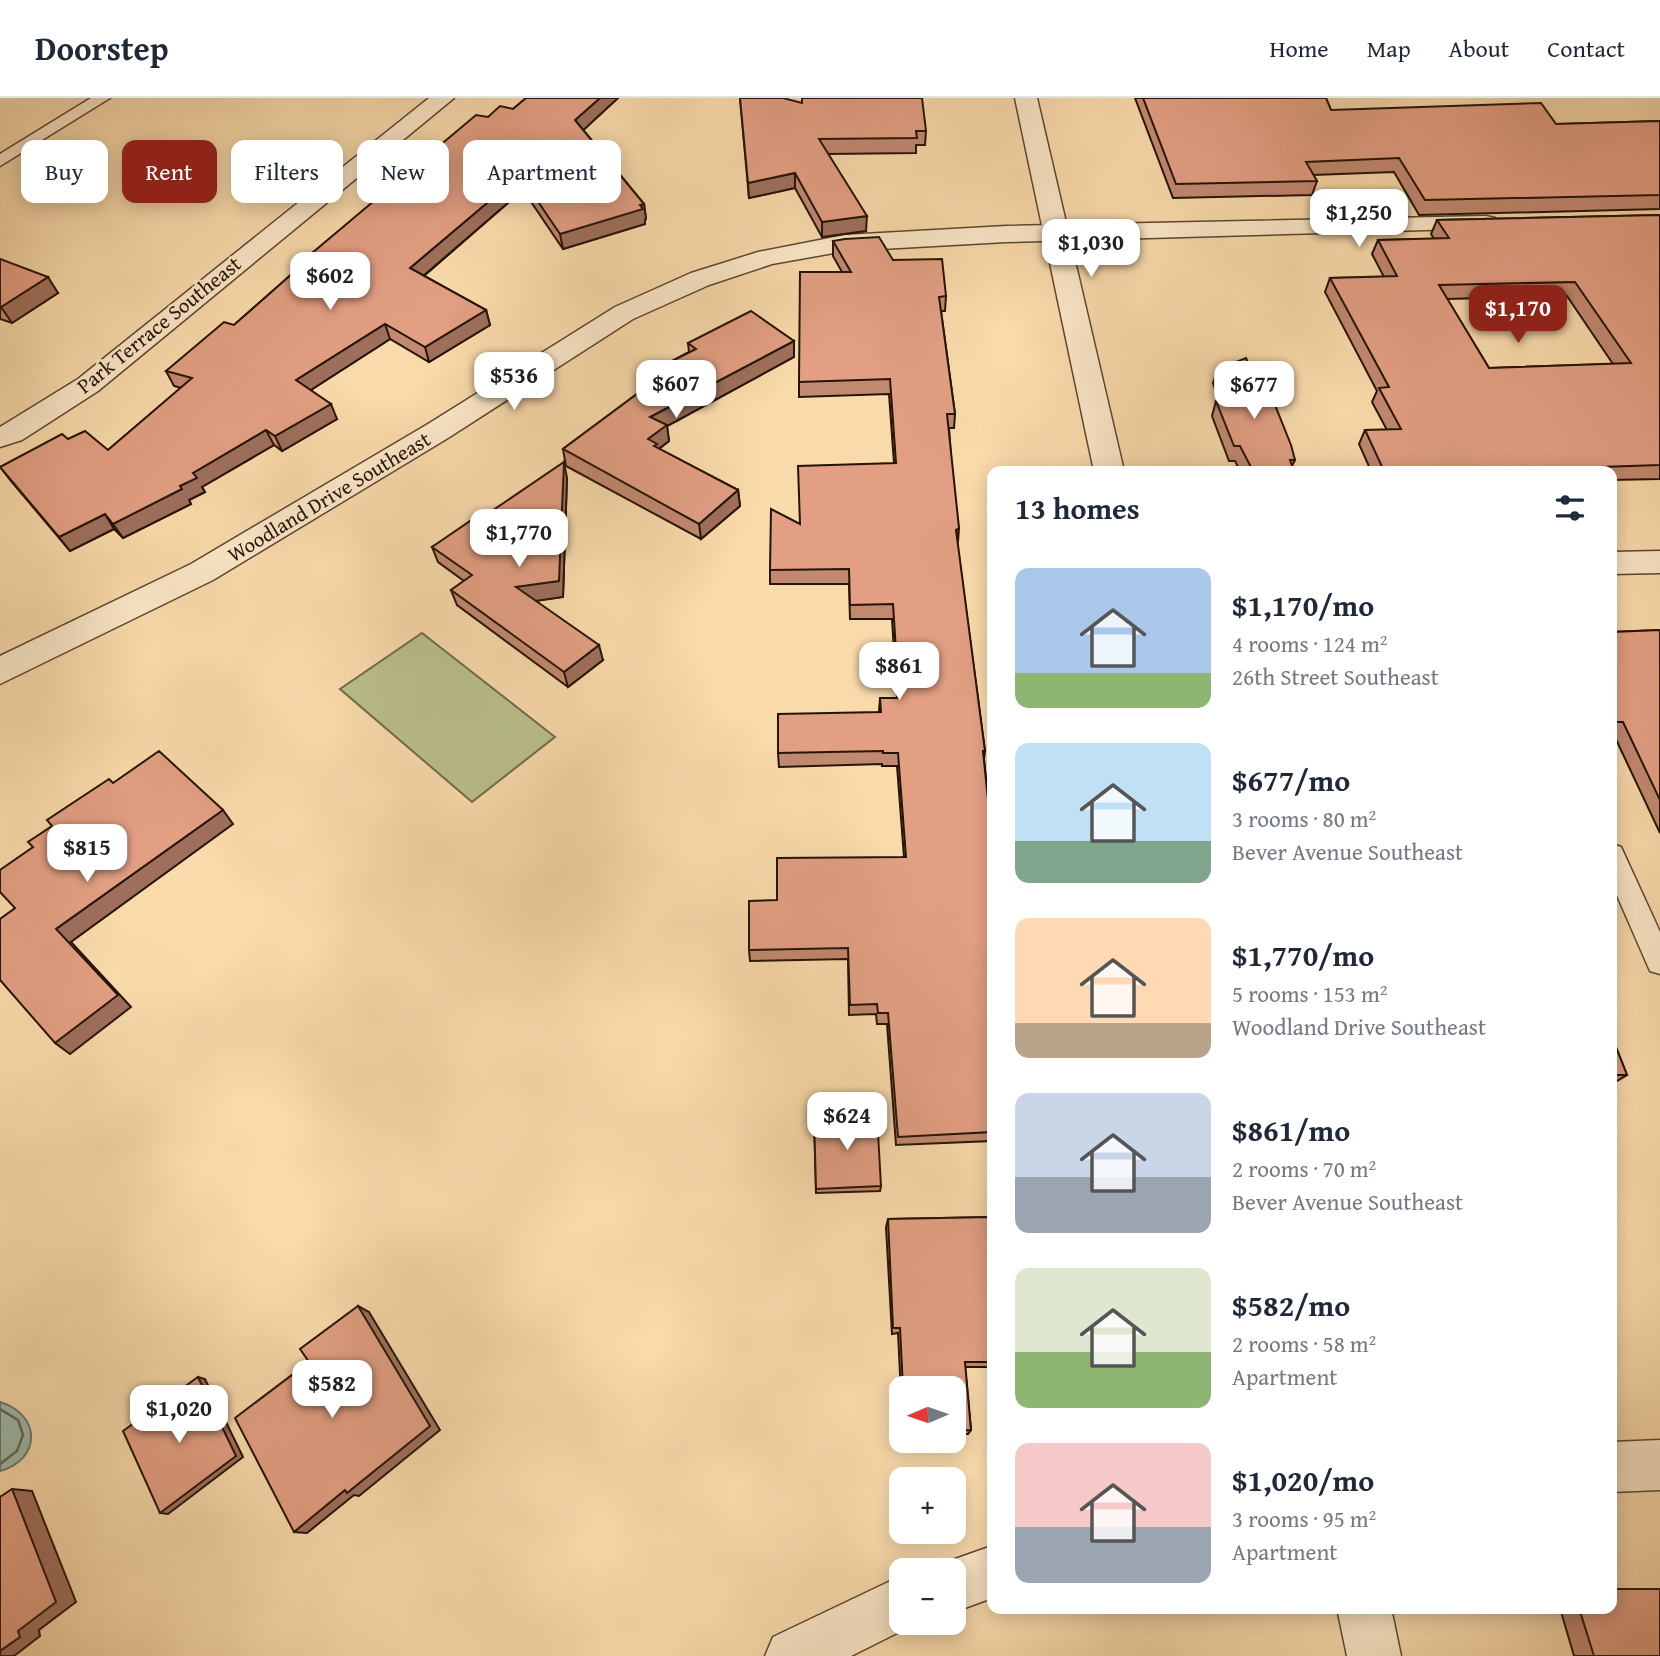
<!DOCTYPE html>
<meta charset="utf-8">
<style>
:root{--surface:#fff;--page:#f6f6f7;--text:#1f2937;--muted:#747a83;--line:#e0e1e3;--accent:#8f2418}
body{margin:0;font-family:"Gentium Book Plus",serif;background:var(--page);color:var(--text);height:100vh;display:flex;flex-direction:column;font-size:26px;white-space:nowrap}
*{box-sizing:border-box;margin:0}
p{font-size:23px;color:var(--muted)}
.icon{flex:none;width:38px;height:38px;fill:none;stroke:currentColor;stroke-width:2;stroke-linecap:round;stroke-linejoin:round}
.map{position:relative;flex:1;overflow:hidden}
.details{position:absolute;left:987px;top:368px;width:630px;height:1148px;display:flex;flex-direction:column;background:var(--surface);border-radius:14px;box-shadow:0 4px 18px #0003}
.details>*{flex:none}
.hud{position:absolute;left:21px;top:42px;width:665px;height:63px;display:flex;gap:14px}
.needle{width:46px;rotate:268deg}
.tools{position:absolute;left:889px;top:1278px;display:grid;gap:14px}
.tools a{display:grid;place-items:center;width:77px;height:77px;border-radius:14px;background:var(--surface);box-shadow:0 4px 18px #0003;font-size:35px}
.price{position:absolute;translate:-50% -60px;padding:0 16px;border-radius:14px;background:#fff;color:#222;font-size:23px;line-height:46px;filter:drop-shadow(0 2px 4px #0008)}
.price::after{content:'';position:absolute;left:50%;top:42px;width:21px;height:16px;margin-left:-10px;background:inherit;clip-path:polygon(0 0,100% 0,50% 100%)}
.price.selected{background:var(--accent);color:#fff}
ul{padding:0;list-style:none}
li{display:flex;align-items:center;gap:21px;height:175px;padding:0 28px}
li span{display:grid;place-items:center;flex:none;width:196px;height:140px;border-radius:14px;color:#555}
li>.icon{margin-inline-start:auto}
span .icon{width:84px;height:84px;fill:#fffc;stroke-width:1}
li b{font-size:30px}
h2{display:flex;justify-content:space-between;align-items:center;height:84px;padding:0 28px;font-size:30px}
.chip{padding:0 24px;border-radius:14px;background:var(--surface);box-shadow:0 4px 18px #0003;font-size:24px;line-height:63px}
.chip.selected{background:var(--accent);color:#fff}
header{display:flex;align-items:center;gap:42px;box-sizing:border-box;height:98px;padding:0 35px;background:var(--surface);border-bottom:2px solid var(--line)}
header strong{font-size:33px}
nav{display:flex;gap:38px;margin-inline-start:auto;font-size:24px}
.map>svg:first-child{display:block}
.green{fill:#bac08c;stroke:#706a4a;stroke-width:2}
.water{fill:#9ebaac;stroke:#6e786a;stroke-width:2}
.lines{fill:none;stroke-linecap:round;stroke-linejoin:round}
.shore{stroke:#62675a;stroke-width:2.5}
.service-casing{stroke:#5b4630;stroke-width:3}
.minor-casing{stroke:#5b4630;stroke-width:3}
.tertiary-casing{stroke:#5b4630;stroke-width:3}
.service{fill:#fbe7c8;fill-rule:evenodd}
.minor{fill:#fbe7c8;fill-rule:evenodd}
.tertiary{fill:#fbe7c8;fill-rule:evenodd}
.wall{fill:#c28971;stroke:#261407;stroke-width:2;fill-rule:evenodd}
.shaded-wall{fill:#9e6f5c;stroke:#261407;stroke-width:2}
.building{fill:#e29f83;stroke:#261407;stroke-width:2;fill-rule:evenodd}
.labels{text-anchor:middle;stroke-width:5;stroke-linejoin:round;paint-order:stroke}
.far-street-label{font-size:21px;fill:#261407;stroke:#fbe7c8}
</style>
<header>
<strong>Doorstep</strong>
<nav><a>Home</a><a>Map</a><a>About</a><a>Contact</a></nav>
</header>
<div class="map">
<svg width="1660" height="1558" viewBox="0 0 1660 1558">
<rect width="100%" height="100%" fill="#f9daab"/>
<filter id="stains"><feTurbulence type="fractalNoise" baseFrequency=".00286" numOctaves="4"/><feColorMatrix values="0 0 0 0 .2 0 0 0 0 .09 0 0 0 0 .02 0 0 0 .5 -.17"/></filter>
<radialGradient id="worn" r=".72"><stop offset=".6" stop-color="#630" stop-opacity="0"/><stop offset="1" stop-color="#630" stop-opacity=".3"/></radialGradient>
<path class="green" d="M422,535L555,639L472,704L340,591Z"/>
<path class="water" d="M0,1304C42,1317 41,1362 0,1373Z"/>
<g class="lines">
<path class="shore" d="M0,1311L18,1322L23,1337L17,1353L0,1366"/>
<defs>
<g id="service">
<path d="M91,0H110L0,68V56Z"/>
<path d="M1612,746L1621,749L1660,834V876L1650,873L1612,786Z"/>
</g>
<g id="minor">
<path d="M429,0H454L98,293L22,342L0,349V329L78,281Z"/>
<path d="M1486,118L1495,120L1498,125L1495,130L1006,144L845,153L772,166L709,187L633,221L448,340L213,482L0,586V558L191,466L428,326L615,209L691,175L758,154L845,137L1006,128Z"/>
<path d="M1660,453V475L1612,476V454Z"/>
</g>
<g id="tertiary">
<path d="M1015,0H1037L1124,373H1094Z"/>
<path d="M1660,1342V1392L1612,1394V1344Z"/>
<path d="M992,1448V1500L954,1514V1472H934L935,1468Z"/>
<path d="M901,1478V1524H919L851,1558H765L773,1539Z"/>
<path d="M1337,1510H1391L1401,1558H1347Z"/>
</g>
</defs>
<use href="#service" class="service-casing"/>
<use href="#minor" class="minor-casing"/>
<use href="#tertiary" class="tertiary-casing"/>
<use href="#service" class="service"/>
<use href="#minor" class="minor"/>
<use href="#tertiary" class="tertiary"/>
</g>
<g class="wall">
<path d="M526,0H618L583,32L644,106L646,121L645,122V126L563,151L523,92L424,178L486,212L490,227L429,264L390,241L311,292L337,321L282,353L274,347L202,389L205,394L189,402L191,406L123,440L114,431L70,453L11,383L0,369L68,341L108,352L181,290L174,288L166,273L234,227L300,169L299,166L488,19L513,11Z"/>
<path d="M740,0L926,33L925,47H916V55L828,56L866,133L822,139L795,90L749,100Z"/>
<path d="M1135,0H1326L1331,12L1556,26L1660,23V111L1419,117L1394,74L1313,77L1317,83L1312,97L1173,100Z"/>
<path d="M1660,117V381L1612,382V373H1371L1359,346L1365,332H1387L1372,304L1377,293L1325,194L1330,180L1384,179L1372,156L1378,142L1434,141L1431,136L1437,122ZM1567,198L1613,266L1489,270L1447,201Z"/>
<path d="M833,143L893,162L946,198L945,213H941L955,316L954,330H949L957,444L985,653L984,661L992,740V1043L896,1047L887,926H877L876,916L849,917L848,861L750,863L749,852L777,802L904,759L897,668H882V666L779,669L778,655L879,614L880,600H897L892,521H850L849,486H770V472L800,426L894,365L889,296L799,299V284L842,174L833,158Z"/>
<path d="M0,161L58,195L12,225L0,221Z"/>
<path d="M794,243V259L667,328L669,343L659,351L738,392L740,408L701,441L566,368L563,351L673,269L672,263L689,254L688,245Z"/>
<path d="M1218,271L1264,302L1295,362L1292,368L1294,373H1240L1235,363H1229L1212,318L1216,303H1219L1213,285Z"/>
<path d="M567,380L563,499L536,503L603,562L568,589L457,507L451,492L464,483L438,464L432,449L480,421Z"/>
<path d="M1660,532V735L1613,635H1612V534Z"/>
<path d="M1612,939L1627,977L1612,986Z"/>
<path d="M814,1019L881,1088L880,1093L816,1095Z"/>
<path d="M992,1119V1269H965L971,1332L968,1336H954V1290H901V1296L898,1235L892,1236L886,1129L888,1121Z"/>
<path d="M1560,1510H1612L1660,1558H1574Z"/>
</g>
<g class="shaded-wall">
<path d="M600,0H618L578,37L575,22Z"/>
<path d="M795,75V90L749,100L748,85Z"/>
<path d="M520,77L523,92L415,185L410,170Z"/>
<path d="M644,106L646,121L645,122V126L563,151L560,136Z"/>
<path d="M867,118L866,133L822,139V124Z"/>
<path d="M48,179L58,195L12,225L1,209Z"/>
<path d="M486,212L490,227L429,264L425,249Z"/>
<path d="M385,226L390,241L303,297L296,282Z"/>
<path d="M794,243V259L667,328L669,343L657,352L648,341L650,319Z"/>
<path d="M331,306L337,321L282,353L275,338Z"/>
<path d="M266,332L274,347L202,389L205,394L189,402L191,406L123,440L113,426L180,388L193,375Z"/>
<path d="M564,364L567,380L563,499L521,505L516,489Z"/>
<path d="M738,392L740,408L701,441L699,426Z"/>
<path d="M105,416L114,431L70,453L59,439Z"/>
<path d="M959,430L958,444L956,432Z"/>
<path d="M599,547L603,562L568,589L564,574Z"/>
<path d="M223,712L233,726L71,844L131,909L70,956L55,945L56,831Z"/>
<path d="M358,1208L369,1214L440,1332L359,1398L354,1397L307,1435L294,1434Z"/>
<path d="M198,1279L205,1281L243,1359L168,1416L160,1415Z"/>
<path d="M12,1391L32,1393L76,1504L39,1532L40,1538L14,1558H0Z"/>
</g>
<g class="building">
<path d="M526,0H600L575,22L644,106L640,107L643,111L560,136L520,77L410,170L486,212L425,249L385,226L296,282L331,306L275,338L266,332L193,375L197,380L180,388L182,391L113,426L105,416L59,439L0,369L62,336L68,341L85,333L108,352L192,280L166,273L224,224L234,227L302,167L299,166L476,17L488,19L500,8L513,11Z"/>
<path d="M740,0H783L802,5V0H922L926,33H916L917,40L819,41L867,118L822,124L795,75L748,85Z"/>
<path d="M1143,0H1326L1331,12L1541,5L1556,26L1660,23V97L1425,102L1399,60L1306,64L1317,83L1176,86Z"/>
<path d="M1660,117V367L1601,369L1604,373H1384L1365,332L1401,331L1379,290L1389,289L1330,180L1397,178L1378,142L1449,140L1437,122ZM1575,184L1631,265L1489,270L1439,187Z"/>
<path d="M879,139L893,162L942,161L946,198L939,199L955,316H947L959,430L956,432L985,653H983L992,740V1034L898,1039L888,915H878L877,906L850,907L848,850L749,852V803L777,802V760L906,759L898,655H883V653L778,655V616L881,614L880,600H899L893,506L850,507L849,471L770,472L771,411L800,426L798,368L896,365L890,281L799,284L800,174H851L833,143L845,141Z"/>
<path d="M0,161L48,179L1,209L0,208Z"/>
<path d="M751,213L794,243L650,319L667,327L648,341L657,346L654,348L738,392L699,426L563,351L676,267L672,263L696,251L688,245Z"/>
<path d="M1246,260L1264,302H1273L1291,347L1295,362H1290L1294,373H1253L1240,348H1234L1216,303H1229L1218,271Z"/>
<path d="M564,364L559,483L516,489L599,547L564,574L451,492L472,477L432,449L476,419L480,421Z"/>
<path d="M1660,532V702L1623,624H1612V534Z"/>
<path d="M159,653L223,712L56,831L118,897L55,945L0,882V821L15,810L0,794V772L33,749L28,744L52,728L47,722L109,681L113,685Z"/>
<path d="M1612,939L1627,977H1612Z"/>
<path d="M877,1017L881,1088L816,1091L814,1019Z"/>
<path d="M992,1119V1264H965L971,1332L954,1333V1290H903L900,1230H893L888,1121Z"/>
<path d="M358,1208L430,1328L347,1395L345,1392L294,1434L235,1320L309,1264L300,1251Z"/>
<path d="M198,1279L236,1358L160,1415L123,1333Z"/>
<path d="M12,1391L56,1504L18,1533L20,1539L0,1553V1399Z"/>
<path d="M1612,1491H1660V1558H1594L1579,1510H1612Z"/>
</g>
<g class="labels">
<g class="far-street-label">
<text transform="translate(159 227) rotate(-39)" y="7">Park Terrace Southeast</text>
<text transform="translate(329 399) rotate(-31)" y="7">Woodland Drive Southeast</text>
</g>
</g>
<rect width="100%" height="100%" filter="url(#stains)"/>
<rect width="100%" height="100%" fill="url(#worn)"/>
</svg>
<div class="tools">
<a><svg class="needle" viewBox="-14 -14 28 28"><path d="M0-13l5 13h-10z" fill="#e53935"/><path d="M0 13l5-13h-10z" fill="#747a83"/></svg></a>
<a>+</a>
<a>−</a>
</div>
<b class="price" style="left:1359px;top:151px">$1,250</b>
<b class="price" style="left:1091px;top:181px">$1,030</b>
<b class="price" style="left:330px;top:214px">$602</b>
<b class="price selected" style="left:1518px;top:247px">$1,170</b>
<b class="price" style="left:514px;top:314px">$536</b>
<b class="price" style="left:676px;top:322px">$607</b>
<b class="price" style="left:1254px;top:323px">$677</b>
<b class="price" style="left:519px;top:471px">$1,770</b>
<b class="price" style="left:899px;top:604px">$861</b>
<b class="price" style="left:87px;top:786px">$815</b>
<b class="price" style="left:847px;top:1054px">$624</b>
<b class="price" style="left:332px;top:1322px">$582</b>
<b class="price" style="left:179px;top:1347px">$1,020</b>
<div class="hud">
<a class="chip">Buy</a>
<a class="chip selected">Rent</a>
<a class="chip">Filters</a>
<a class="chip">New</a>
<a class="chip">Apartment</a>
</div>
<section class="details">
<h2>13 homes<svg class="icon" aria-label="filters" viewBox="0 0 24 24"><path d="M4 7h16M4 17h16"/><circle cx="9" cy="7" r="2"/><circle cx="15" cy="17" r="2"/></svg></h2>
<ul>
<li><span style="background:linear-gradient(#a9c7e8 75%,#8fb573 0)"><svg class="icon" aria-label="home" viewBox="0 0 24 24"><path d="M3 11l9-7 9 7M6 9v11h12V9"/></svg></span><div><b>$1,170/mo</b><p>4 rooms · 124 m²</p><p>26th Street Southeast</p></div></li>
<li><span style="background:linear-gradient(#bfe0f5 70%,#7fa58c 0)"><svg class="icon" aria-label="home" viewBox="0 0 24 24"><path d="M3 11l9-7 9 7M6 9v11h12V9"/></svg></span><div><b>$677/mo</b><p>3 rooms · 80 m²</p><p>Bever Avenue Southeast</p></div></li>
<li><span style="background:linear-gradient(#ffd9b3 75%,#b9a48a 0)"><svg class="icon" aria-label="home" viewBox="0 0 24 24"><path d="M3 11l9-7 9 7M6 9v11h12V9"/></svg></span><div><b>$1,770/mo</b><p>5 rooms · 153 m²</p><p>Woodland Drive Southeast</p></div></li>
<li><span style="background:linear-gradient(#c9d6e8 60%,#9aa5b1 0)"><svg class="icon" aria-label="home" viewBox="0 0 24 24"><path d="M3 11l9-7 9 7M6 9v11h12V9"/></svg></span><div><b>$861/mo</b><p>2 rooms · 70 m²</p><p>Bever Avenue Southeast</p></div></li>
<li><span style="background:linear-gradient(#dfe7d0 60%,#8fb573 0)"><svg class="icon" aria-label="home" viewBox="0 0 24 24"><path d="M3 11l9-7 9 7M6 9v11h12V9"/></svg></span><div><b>$582/mo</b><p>2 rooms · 58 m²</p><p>Apartment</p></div></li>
<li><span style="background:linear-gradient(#f6c9c9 60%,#9aa5b1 0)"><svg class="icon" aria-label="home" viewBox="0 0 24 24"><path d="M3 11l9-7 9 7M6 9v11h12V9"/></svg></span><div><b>$1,020/mo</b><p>3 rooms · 95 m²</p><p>Apartment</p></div></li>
</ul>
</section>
</div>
